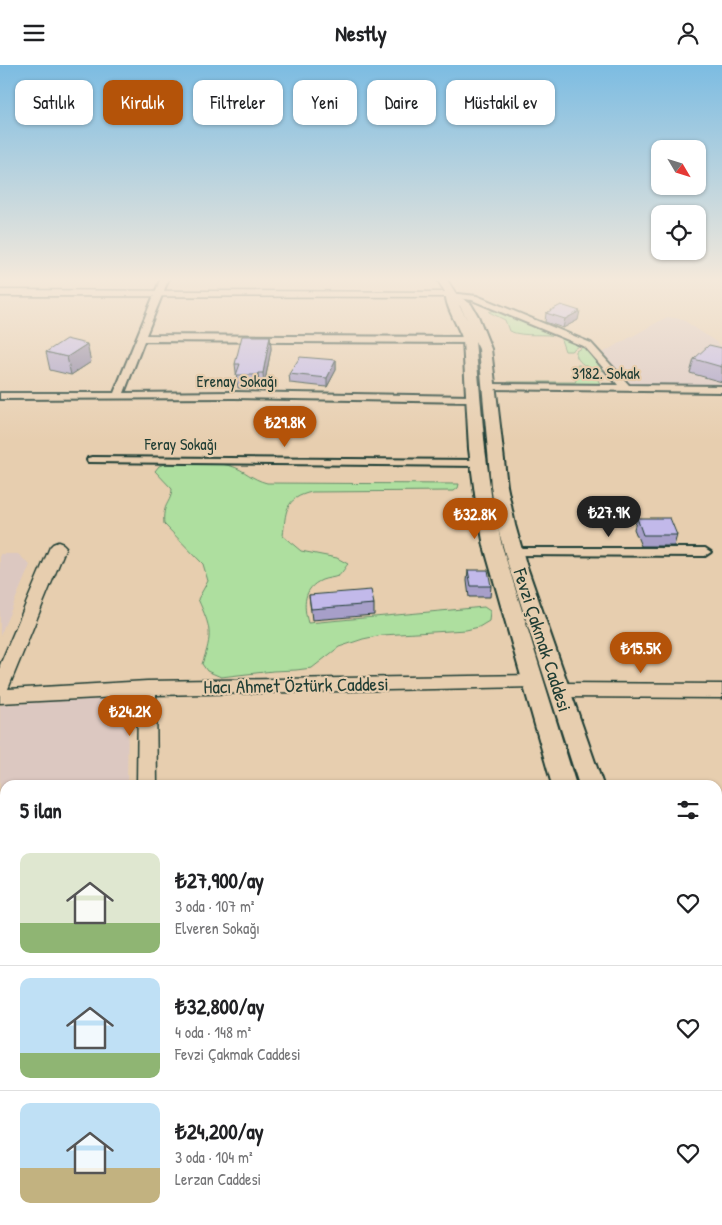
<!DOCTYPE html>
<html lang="tr">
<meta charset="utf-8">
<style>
:root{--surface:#fff;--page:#f6f6f6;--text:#202124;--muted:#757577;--line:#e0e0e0;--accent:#b45309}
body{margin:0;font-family:"Patrick Hand",sans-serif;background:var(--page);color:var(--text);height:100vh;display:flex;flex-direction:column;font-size:19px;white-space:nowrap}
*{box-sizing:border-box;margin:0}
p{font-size:16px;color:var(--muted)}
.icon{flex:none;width:28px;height:28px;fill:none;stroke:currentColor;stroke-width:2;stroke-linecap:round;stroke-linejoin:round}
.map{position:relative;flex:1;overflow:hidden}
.side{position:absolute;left:0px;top:715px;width:722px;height:445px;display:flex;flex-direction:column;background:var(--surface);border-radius:15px 15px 0 0;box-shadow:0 1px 4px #0004}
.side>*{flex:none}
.hud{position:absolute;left:15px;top:15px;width:692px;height:45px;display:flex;gap:10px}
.needle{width:32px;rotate:128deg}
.fabs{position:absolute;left:651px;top:75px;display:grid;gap:10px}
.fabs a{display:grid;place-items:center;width:55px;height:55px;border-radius:10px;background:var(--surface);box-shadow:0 1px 4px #0004;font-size:25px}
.price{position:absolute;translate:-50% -42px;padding:0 11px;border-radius:18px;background:var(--accent);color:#fff;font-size:16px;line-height:32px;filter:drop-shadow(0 1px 2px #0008)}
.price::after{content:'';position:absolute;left:50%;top:30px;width:15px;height:11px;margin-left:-8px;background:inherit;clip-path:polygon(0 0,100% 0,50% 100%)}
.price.active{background:#222;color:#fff}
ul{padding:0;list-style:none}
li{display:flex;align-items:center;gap:15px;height:125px;padding:0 20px}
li+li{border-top:1px solid var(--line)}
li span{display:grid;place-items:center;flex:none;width:140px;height:100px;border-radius:10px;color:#555}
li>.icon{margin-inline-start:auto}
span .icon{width:60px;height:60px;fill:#fffc;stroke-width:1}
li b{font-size:21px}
h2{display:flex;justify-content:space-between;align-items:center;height:60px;padding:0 20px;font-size:21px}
.pill{padding:0 18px;border-radius:10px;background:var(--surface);box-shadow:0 1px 4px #0004;font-size:18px;line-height:45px}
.pill.active{background:var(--accent);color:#fff}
header{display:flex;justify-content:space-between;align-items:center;height:65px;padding:0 20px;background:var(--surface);font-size:22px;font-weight:800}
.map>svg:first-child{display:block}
.built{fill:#dcc8c1}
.green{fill:#aedf9f;stroke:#668e6a}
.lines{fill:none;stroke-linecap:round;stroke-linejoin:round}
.minor-casing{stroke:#1f3d34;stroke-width:4}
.tertiary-casing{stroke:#1f3d34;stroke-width:3}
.secondary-casing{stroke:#1f3d34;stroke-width:4}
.minor{fill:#e7ceaf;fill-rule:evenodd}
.tertiary{fill:#e7ceaf;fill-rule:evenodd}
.secondary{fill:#e7ceaf;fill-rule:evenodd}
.wall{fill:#a79fc9;stroke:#1f3d34}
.shaded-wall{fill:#8882a4;stroke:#1f3d34}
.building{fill:#c2b9ea;stroke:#1f3d34}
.labels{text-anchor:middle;stroke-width:4.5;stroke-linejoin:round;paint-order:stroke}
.far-street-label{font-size:16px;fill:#1f3d34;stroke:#e7ceaf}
.street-label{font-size:19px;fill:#1f3d34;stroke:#e7ceaf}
</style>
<header><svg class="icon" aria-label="menu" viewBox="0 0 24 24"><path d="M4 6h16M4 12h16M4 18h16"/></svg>Nestly<svg class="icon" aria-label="person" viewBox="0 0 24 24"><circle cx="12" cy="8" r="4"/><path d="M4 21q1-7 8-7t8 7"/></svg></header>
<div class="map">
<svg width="722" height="1160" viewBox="0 0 722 1160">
<rect width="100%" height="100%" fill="#e7ceaf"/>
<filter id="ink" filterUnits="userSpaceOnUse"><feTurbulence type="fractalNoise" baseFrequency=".02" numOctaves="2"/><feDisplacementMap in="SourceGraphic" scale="10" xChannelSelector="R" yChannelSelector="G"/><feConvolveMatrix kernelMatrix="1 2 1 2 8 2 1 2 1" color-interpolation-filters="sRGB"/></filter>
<g filter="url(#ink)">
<g class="built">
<path d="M667,252L682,254L722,281V322H632L602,288Z"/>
<path d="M0,489H18L30,500L0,571Z"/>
<path d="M106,634L128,650L127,720H5V1155H121L119,1160H0V640Z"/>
</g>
<g class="green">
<path d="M496,244L581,279L571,286H565L560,272C543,267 526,273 509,266L505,255L489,247Z"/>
<path d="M584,281L605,305C593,306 575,299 576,286Z"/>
<path d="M579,300L594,306L600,319L506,320L508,317H575L576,316L571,301Z"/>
<path d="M168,398C188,399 212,396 231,401C245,405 251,414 267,418L459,419L458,423L454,426L312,427C284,433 286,447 283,471L301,486L337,493L348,499C345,502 342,509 338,511C333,513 327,513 322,515C303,523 303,540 308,558L484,542L490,546L489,556L479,562L466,565L382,570L363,574L339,582L312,603L296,605L273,606L221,612L207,606L202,599C213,569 211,563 198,534L208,516L203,499L164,459C162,438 171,439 172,424L155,406L159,401Z"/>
</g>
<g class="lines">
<defs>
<g id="minor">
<path d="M161,213H169L146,270L469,272L473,275L469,278L144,276L124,328L235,327L473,331L478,334L473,337L235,333L0,334V328H114Z"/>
<path d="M449,228L477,231L591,278L629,320L722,321V327L487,324L485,322L490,319L618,320L585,282L472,235L449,232Z"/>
<path d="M92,392L479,395L484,398L479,401L88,397L87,395L88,393Z"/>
<path d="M514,483H705L711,487L705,491L510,490L508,487L510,484Z"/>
<path d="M718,938L722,939V959L718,958Z"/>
</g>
<g id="tertiary">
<path d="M436,213H446L457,230L456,232L0,231V225L445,227Z"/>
<path d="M58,477L63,479L66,482L8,624L147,616L533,610L539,611L542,616L539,621L533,622L156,630L157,720H137L138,631L0,638V600L50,482L53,479Z"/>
<path d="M560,618L722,619V633L560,632L553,630L551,625L553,620Z"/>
<rect x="126" y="1155" width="30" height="5"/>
</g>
<g id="secondary">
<path d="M452,227L471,239L478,251L491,284L507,421L515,460L526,499L603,720H579L508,499L497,460L491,421L479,284L475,276L485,384L492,437L502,481L576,720H552L484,481L476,437L469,384L463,275C459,262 445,241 446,230ZM459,240L460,241L468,256Z"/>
<path d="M718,1085L722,1086V1131L718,1130Z"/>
<path d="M679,1155H713L715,1160H681Z"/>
</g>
</defs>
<use href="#minor" class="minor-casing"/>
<use href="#tertiary" class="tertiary-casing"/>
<use href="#secondary" class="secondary-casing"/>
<use href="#minor" class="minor"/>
<use href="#tertiary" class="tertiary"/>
<use href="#secondary" class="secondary"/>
</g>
<g class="wall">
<path d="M546,248L578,255L563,263L545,257Z"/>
<path d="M270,271L271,284L264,321H259L258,323H238L235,299Z"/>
<path d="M722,283V317L690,308L694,294Z"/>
<path d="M46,287L91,297L71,310L50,305Z"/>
<path d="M336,295V305L327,322L290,318L289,309Z"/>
<path d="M637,453L677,470L674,481H641L634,464Z"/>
<path d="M468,505L491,521L490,532H469L467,516Z"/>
<path d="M309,530L374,539V550L312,555Z"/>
</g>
<g class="shaded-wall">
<path d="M580,246L578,255L563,263L565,254Z"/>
<path d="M270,271L271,284L264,321L263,308Z"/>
<path d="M87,279L91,297L71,310L67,292Z"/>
<path d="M336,295V305L327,322V313Z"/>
<path d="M258,308L259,321L258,323L257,310Z"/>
<path d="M5,918V934L0,935V919Z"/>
</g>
<g class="building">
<path d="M561,240L580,246L565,254L546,248Z"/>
<path d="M242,271H270L263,308H258L257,310H236L240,299H235Z"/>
<path d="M66,274L87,279L67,292L46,287Z"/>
<path d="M709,280L722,283V302L694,294Z"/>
<path d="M300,292L336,295L327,313L289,309Z"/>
<path d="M637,453H670L677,470H643Z"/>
<path d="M468,505H488L491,521H471Z"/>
<path d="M371,525L374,539L311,544L309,530Z"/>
<path d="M5,871V918L0,919V872Z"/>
</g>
</g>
<linearGradient id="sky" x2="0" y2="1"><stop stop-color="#7cbce2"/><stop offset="0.57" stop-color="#f4e9db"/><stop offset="1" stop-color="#f4e9db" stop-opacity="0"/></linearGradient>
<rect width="722" height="376" fill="url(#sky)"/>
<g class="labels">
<g class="far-street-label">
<text x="606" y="314">3182. Sokak</text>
<text x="237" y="322">Erenay Sokağı</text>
<text x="181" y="385">Feray Sokağı</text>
</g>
<g class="street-label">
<text transform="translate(543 575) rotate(72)" y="7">Fevzi Çakmak Caddesi</text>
<text transform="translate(296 620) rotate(-1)" y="7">Hacı Ahmet Öztürk Caddesi</text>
</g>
</g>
</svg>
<div class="fabs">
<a><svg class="needle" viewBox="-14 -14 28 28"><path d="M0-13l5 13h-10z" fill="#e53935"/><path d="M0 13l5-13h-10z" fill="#757577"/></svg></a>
<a><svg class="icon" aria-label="locate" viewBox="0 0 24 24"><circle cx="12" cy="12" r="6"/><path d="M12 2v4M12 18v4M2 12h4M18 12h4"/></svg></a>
</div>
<b class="price" style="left:285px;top:383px">₺29.8K</b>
<b class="price active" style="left:609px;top:473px">₺27.9K</b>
<b class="price" style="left:475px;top:475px">₺32.8K</b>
<b class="price" style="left:641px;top:609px">₺15.5K</b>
<b class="price" style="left:130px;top:672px">₺24.2K</b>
<div class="hud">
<a class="pill">Satılık</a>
<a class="pill active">Kiralık</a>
<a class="pill">Filtreler</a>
<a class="pill">Yeni</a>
<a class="pill">Daire</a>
<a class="pill">Müstakil ev</a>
</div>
<section class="side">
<h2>5 ilan<svg class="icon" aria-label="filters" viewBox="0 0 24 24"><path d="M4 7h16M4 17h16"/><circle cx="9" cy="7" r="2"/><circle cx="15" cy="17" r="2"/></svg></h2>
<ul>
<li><span style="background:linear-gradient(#dfe7d0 70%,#8fb573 0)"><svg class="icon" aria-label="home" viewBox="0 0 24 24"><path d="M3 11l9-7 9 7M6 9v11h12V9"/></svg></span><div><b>₺27,900/ay</b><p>3 oda · 107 m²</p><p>Elveren Sokağı</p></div><svg class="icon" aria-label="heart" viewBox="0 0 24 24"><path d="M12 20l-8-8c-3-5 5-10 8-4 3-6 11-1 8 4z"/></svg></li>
<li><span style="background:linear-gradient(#bfe0f5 75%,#8fb573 0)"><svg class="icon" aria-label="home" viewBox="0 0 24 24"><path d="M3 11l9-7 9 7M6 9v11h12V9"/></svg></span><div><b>₺32,800/ay</b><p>4 oda · 148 m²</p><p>Fevzi Çakmak Caddesi</p></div><svg class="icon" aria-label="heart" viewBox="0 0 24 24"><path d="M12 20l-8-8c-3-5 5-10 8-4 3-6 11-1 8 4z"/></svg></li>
<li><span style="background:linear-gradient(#bfe0f5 65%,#c2b280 0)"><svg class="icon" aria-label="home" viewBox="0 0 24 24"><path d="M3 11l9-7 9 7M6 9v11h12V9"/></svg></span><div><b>₺24,200/ay</b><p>3 oda · 104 m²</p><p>Lerzan Caddesi</p></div><svg class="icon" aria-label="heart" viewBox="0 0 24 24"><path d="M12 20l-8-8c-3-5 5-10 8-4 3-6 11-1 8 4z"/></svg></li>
</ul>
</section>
</div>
